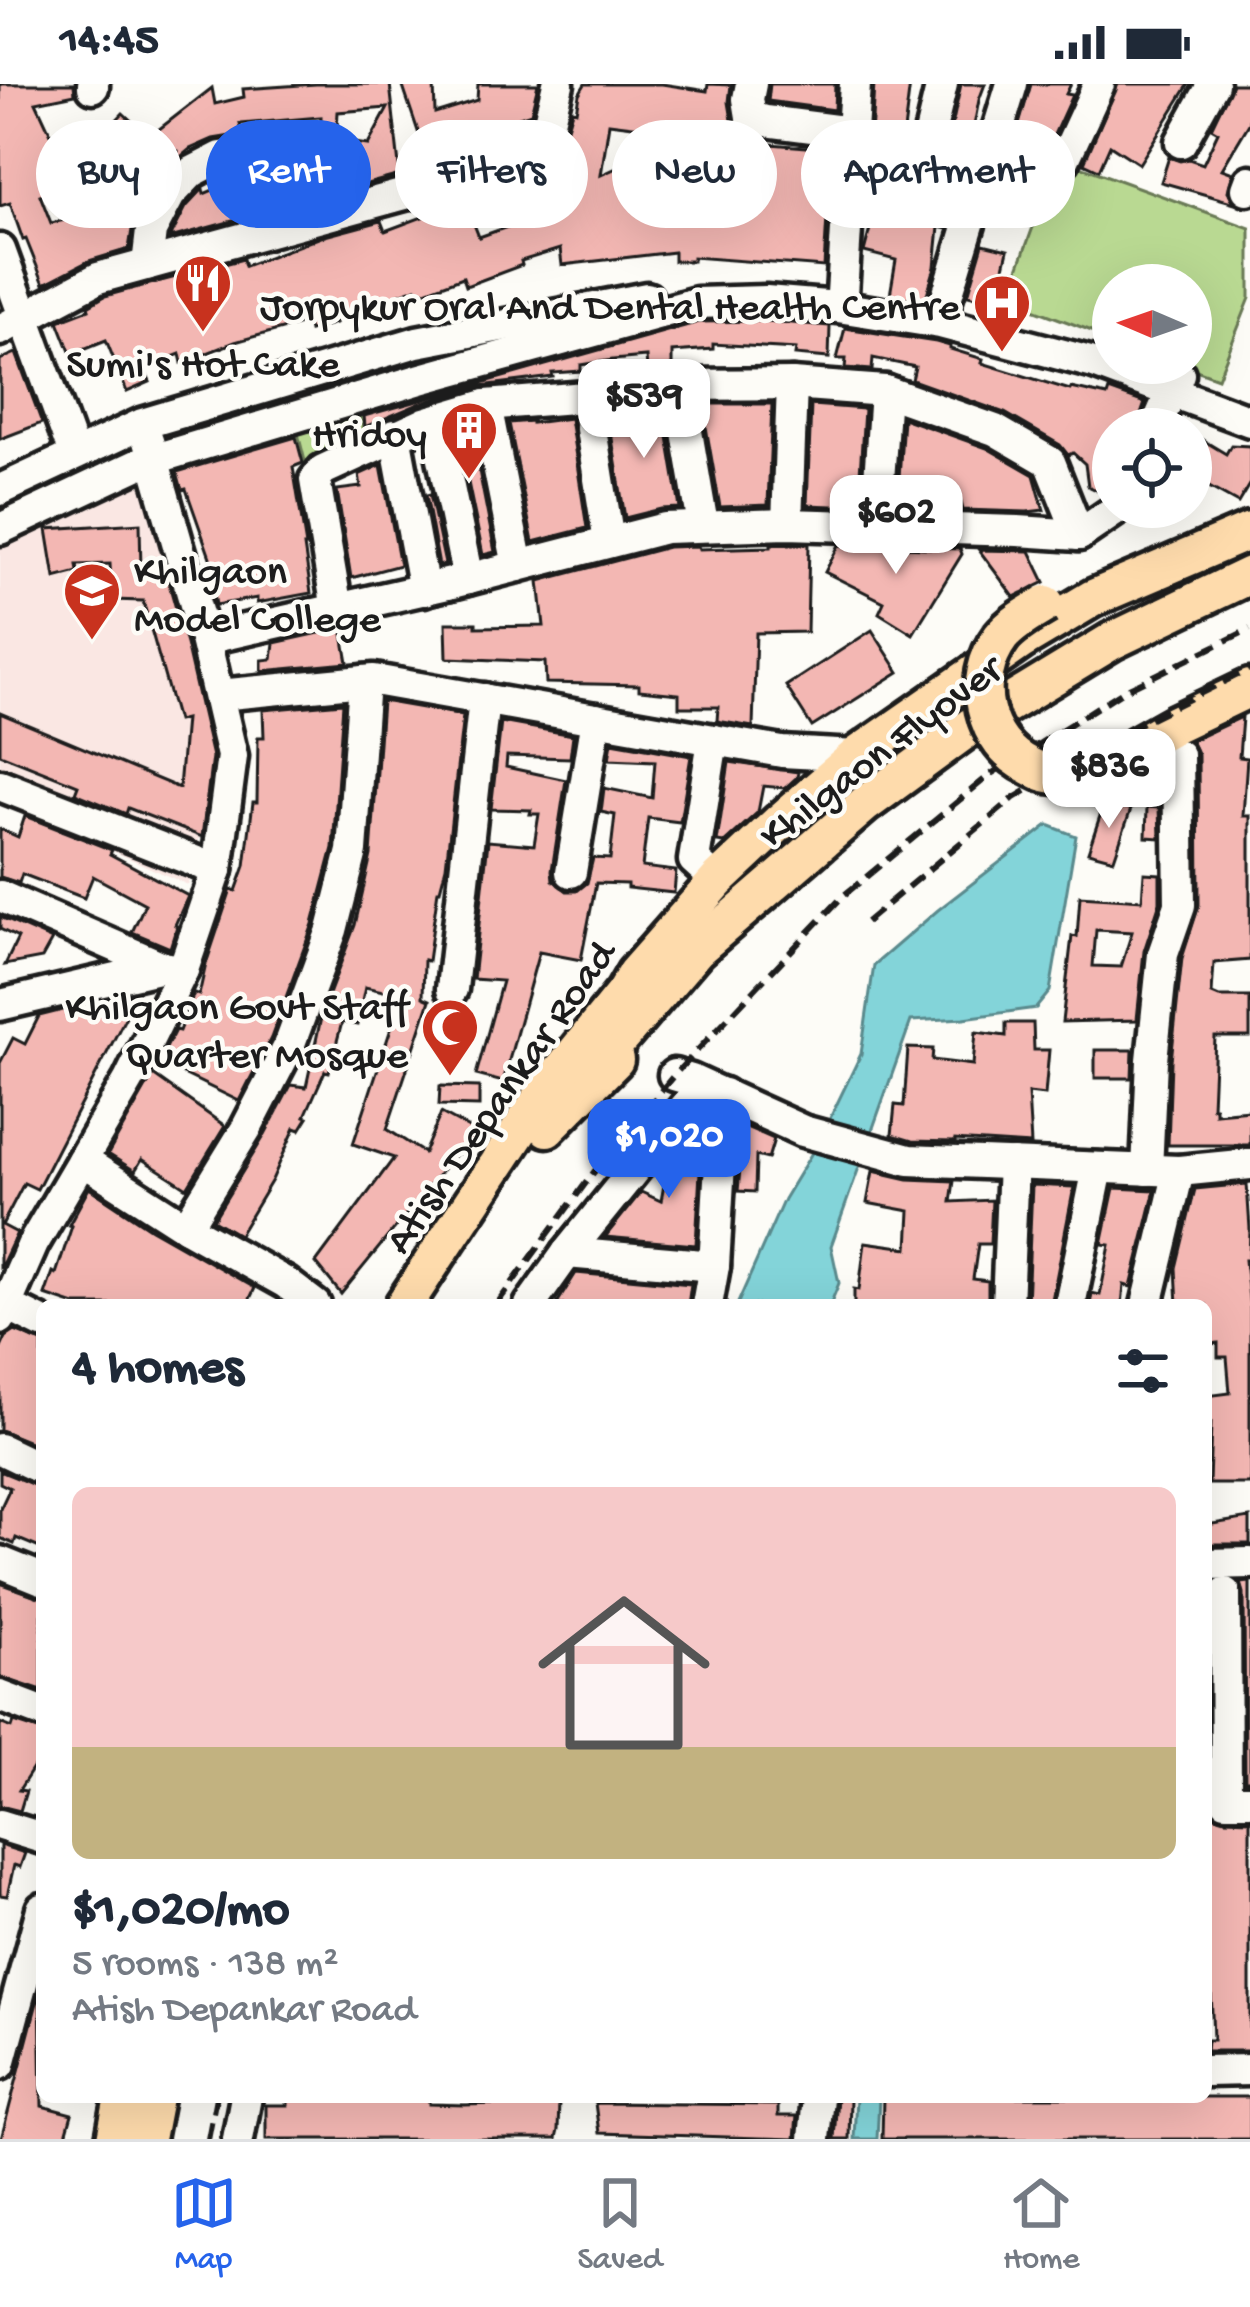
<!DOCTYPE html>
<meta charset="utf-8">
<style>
:root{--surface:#fff;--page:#f6f6f7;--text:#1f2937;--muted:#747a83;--line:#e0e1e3;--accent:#2563eb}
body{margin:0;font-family:"Gochi Hand",sans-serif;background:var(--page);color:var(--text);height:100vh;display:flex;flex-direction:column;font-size:45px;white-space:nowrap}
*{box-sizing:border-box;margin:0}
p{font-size:39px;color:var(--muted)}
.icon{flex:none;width:66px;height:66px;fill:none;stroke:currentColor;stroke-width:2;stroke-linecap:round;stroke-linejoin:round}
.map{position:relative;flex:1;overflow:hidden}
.panel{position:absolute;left:36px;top:1215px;width:1176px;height:804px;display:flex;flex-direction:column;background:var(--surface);border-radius:18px;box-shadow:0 12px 48px #0002}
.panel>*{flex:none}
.top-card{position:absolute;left:36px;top:36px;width:1179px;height:108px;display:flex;gap:24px}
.needle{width:78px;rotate:272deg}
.controls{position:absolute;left:1092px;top:180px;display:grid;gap:24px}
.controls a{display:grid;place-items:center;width:120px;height:120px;border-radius:50%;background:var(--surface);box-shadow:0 12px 48px #0002;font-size:60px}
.price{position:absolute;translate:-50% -102px;padding:0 27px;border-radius:24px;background:#fff;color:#222;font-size:39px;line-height:78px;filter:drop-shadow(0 3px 6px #0008)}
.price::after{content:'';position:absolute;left:50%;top:72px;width:36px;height:27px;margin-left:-18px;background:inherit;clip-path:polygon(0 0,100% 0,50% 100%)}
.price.on{background:var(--accent);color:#fff}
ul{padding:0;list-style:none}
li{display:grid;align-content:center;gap:24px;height:636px;padding:0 36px}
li+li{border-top:3px solid var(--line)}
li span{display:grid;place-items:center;height:372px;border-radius:18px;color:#555}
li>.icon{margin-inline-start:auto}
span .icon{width:216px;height:216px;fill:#fffc;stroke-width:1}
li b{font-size:51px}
h2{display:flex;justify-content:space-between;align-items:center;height:144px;padding:0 36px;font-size:51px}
.tag{padding:0 42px;border-radius:54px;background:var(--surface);box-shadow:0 12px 48px #0002;font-size:42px;line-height:108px}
.tag.on{background:var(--accent);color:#fff}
.status{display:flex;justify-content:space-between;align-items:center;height:84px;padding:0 60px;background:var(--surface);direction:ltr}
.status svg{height:33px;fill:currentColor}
.dock{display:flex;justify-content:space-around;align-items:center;height:168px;border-top:3px solid var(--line);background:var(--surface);font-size:33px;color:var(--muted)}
.dock a{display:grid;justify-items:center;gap:6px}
.dock .on{color:var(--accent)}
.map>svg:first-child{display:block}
.built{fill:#fae7e3}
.green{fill:#b9d992;stroke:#6a7a57;stroke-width:3}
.water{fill:#83d4d9;stroke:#5a8a8d;stroke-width:3}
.building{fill:#f3b7b3;stroke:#1c1c1c;stroke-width:3;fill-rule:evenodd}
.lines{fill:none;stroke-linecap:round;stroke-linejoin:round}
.minor-casing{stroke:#1c1c1c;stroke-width:39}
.major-casing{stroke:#1c1c1c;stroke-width:45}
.minor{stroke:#fdfcf7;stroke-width:30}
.major{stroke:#fedbac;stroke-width:36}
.rail{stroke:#1c1c1c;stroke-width:6;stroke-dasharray:18 9;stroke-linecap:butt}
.major-bridge-casing{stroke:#1c1c1c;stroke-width:45;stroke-linecap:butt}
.major-bridge{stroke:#fedbac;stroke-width:36}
.labels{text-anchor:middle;stroke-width:9;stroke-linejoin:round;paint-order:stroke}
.poi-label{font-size:42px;fill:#1c1c1c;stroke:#fdfcf7;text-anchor:end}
.street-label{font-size:42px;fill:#1c1c1c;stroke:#fdfcf7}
</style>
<div class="status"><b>14:45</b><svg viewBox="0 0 49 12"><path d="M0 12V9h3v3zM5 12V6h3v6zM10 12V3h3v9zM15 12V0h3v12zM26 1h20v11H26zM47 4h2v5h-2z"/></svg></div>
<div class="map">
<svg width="1250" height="2055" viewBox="0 0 1250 2055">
<rect width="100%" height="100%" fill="#fdfcf7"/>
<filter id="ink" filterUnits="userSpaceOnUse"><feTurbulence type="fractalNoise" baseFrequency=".00833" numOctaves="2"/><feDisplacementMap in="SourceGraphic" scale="24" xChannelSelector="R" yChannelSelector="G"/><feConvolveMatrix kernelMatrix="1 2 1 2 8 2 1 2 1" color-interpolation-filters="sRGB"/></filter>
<g filter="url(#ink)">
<path class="built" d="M138,384L217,678L188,801L0,716V438Z"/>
<g class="green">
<path d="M1058,74L1250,144V214L1218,294L1177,279H1191V201H1113V255L1007,215Z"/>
<path d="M351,290L367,358L305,377L288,310Z"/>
</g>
<g class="water">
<path d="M1048,741L1076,752L1050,907L1036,924L964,934L911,937L831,1162L839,1199L830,1221H737L784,1115L819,1057L861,970L874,881L938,826Z"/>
<path d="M856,2013H879L877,2055H854Z"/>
</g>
<g class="building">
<path d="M0,0H74L75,10L36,18L74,100L40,111L51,139L136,121L119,109L125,101L88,66L123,29L149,53L212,4L215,20L244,13L243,5L316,0H390L400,91L345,106L341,57L368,61L388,24L338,28L337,44L321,43V33L240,40L243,50L213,55L190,65L177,76L178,67L162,64L154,100L133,139L129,165L89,177L44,200L26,155L23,156L10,119L0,122Z"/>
<path d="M402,0H434L435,29L477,16L478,0H538L531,29L505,38L510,53L458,71L457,67L428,77Z"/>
<path d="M585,0H662L707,7L708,0L731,1L729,18L732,36L737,46L735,57L831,65L824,183L693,173V177H674V168L562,181L560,165L521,177L522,181L466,202L463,193L418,210L416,204L363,224L364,227L334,236L335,239L309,247L307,238L235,258L182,279L180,270L144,284L150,298L127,308L106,256L71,270L58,237L89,225L88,222L105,212L243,175L245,182L321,153L381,137L385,147L428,131L426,126L463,112L479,153L510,142L498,107L527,98L531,95L534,86L558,74L572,26L576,27L579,10ZM609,39L657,45L646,87L625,80L601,91Z"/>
<path d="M770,0H835L834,26L768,17Z"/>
<path d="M874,0H910L903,55L908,57L905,79L882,75L885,56L871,53Z"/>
<path d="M961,0H985L979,16L973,47L977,48L971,68L963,65L960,83L954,82L946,129L952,130L947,145L939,143L935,183L925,217L890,211L896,176L864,168L873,133L867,132L871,117L885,120L888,104L928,111L935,69L943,64L949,56Z"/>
<path d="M1031,0H1071L1066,10L1072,11L1047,66L1037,77L1019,136L993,128Z"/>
<path d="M1118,0H1189L1139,80L1110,61L1099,86L1084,79Z"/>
<path d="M1232,0H1250V38L1222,85L1233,89L1228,107L1235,119L1161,98L1169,73L1180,77L1189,75L1203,80L1218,48L1211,44Z"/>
<path d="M285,86L295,120L170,154L186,123L203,105L204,110L248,91L250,96Z"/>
<path d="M983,160L1008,166L996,218L968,211Z"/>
<path d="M765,237L830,242L829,274L795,271L796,265L713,260V265L672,268V282L647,285L646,273L613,276L581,281V287L552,289L553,293L481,302L419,320L365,343L364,332L699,238Z"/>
<path d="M845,244L936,258L950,262V265L983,275L982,279L1070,306L1071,304L1107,312L1109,306L1145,319L1136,345H1113V405L1105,410L1088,402L1085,380L1073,369L1068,371L1060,361L1005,329L912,296L915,283L873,274L872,286L845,284L846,275H837Z"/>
<path d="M16,269L42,339L0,355V276Z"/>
<path d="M702,320H772L768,421L720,423Z"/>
<path d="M811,321L864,325L858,423L807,421Z"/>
<path d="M663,323L680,424L661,425L625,434L608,330Z"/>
<path d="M570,334L587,444L533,458L509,339L532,337V339Z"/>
<path d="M903,334L987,364L1034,391L1044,426L1027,428L963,426L961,418H921L922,411L898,409Z"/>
<path d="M471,346L495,468L483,471L458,350Z"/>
<path d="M1191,349L1226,370L1231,361L1250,362V399L1238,419L1191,393Z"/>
<path d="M296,353L303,379L293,383L306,462H304L311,509L257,519V514L216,521L209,482H213L186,405L182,406L177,388Z"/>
<path d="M381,381L400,481L351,494L337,406L361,403L359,391Z"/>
<path d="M430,410L445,480L439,482L426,411Z"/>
<path d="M140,439L141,487L166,489L186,560L212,673L202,753L128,724L126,730L75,709L78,701L0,670V629L179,704L185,635L177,637L143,517L112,516L110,480L77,481L78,488L55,494L47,445Z"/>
<path d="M771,460H809L807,548L756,549L753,643L717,637L718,623H679V610L639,606V601L546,599L545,578L447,574L446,539H476V543L544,542L539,497L668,463L698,462L699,465L771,463Z"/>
<path d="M839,461L960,465L962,470L913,550L879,529L884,518L825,488Z"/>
<path d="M979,466L1030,467L1045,498L1014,513Z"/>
<path d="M342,544L348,579L262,587V576L272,575L274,559Z"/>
<path d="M872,546L899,588L812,643L786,602Z"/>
<path d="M382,617L463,631L446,783L440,806H438L428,877L424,876L423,913L430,916L387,1045L424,1069L441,1029L478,1049L468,1075L457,1068L341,1210L316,1179L394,1074L353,1060L402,911L365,903L357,941L342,938L329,988L325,987L305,1032L308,1033L300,1046L295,1044L272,1096L239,1151L213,1136L263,1054L291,1001L306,1003L322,929L355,841L371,771Z"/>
<path d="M343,619L333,764L313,840L271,954L239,1017L159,978L175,946L179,947L194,909L199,911L206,880L231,805L236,807L245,782L253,718H257L258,653H264L263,626Z"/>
<path d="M1242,633L1239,673L1247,674L1243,732H1250V876L1214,879L1212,910L1219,913H1250V953H1215L1212,1023H1215V1029L1250,1026V1061H1168L1171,977L1182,874L1199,821L1198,671L1191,657Z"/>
<path d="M501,638L573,651L570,674L507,672L506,683L566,696L552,786L553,796L567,807H577L587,799L593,774L610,775L615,731L601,728L604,704L652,714L655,677L609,675L612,658L691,672L680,738L648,734L642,783L676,787L674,809L627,804V800L596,799L581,876L539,868L503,998L476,991L502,897L473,895L488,757L534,761L539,730H530L531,726L491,725Z"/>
<path d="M729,678L798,688L797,693L785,704L763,702L758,728L724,759L717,758Z"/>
<path d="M1104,720L1131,725L1114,775L1088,768Z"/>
<path d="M1147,723L1159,724L1160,754L1146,753Z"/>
<path d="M25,732L112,766L110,770L188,812L175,841L177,842L170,864L132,848L145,820L93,792L84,814L22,790L19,799L0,793V745L18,753Z"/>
<path d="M1144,789L1160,790V818L1144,867L1137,936L1062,938L1072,852L1077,853L1080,812L1142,816ZM1096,846L1132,848L1121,883L1093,882Z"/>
<path d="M0,833L52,856L42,874L5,881L18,854L0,845Z"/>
<path d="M138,909L37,1105L24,1099L2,1141L17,1149L0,1185V979L13,954L25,960L39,932L71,924L94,936L104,917Z"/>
<path d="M1006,939H1033L1034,966H1049L1045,1011L1028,1009L1031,1061L955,1056V1058L912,1057L892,1051L895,1021L904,1022L908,964L933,965L932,976L973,981L976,948L1006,952Z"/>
<path d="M1095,966H1133L1132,994H1095Z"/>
<path d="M153,991L225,1042L187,1104L142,1075L135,1087L108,1070Z"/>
<path d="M440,1002L479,1003V1022L439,1021Z"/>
<path d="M703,1032L696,1161L605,1153L641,1108L661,1117L669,1074Z"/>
<path d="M744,1042L774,1055L768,1075L756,1072L755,1108L738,1107Z"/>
<path d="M873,1087L908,1095L954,1097L951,1118L992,1116L990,1160H978L973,1195L988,1197V1221H854V1205L859,1206L865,1158L908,1164L910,1127L867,1119Z"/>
<path d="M1247,1100L1250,1145L1249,1176H1245L1250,1225V1400H1209L1211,1339L1206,1340V1312L1230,1309L1227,1273H1218V1259L1206,1261V1221H1178L1176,1184L1195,1105Z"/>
<path d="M1032,1101L1074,1103L1051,1221H1027Z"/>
<path d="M89,1104L151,1145L255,1204L247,1221H75L45,1211L53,1188L56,1190L72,1142L69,1141Z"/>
<path d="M1114,1104L1155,1106L1131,1203L1124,1201L1122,1221H1090L1092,1209L1100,1211L1110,1161L1102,1160Z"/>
<path d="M576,1189L691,1200L688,1221H556Z"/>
<path d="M15,1247L42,1258V1363L0,1346V1266L6,1253Z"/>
<path d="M0,1387L42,1404V1465L16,1454L14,1460L0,1454V1425L10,1404L0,1399Z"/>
<path d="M1250,1434V1460H1206V1441Z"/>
<path d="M1250,1498V1696H1245L1244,1509L1241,1499Z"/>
<path d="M0,1499L42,1514V1607L0,1593Z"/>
<path d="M1206,1613L1209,1725L1215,1732L1225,1735L1250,1736V1967H1206L1207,1956H1213L1211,1903H1206Z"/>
<path d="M14,1638L42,1647V1670L19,1706L26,1707L20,1727L0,1722V1639L12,1644Z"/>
<path d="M0,1761L25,1769L20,1783L14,1781L7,1812L0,1811Z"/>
<path d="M40,1907L42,2022L72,2030L65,2055H1Z"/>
<path d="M288,2013H429V2020L465,2021L559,2018L558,2046L556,2055H266V2021H288Z"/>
<path d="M837,2013H850L849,2055H834Z"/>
<path d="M883,2013H1250V2055H882Z"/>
<path d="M595,2019L778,2021V2032H797L795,2055L599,2049Z"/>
</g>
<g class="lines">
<defs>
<g id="minor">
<path d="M93,0V3"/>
<path d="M751,0L748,15L751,33L766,37L851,48"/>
<path d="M930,50L942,0"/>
<path d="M1181,58L1213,0"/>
<path d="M1064,76L1099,0"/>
<path d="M1247,105L1250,97"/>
<path d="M0,166L74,370"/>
<path d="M147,181L151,147L170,111L192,88L221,73L290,64"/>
<path d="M842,210L855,0"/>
<path d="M943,225L1012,0"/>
<path d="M0,246L98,194L405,110L543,62L558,0"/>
<path d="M679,301L703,441"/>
<path d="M586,313L609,458"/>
<path d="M486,321L518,482"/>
<path d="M435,336L468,495"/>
<path d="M1155,345L1179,290"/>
<path d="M395,351L424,506"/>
<path d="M0,406L142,340L417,258L647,214"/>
<path d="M787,440L792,300"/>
<path d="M876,442L885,307"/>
<path d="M0,445L141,379L421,295L696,219L766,217L838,223L940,239L1094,279L1250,337"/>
<path d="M337,525L315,396L323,386L425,339L486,321L586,313L679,301L792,300L885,307L995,346L1050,378L1079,451"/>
<path d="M205,555L456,498L665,444L787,440L1018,447L1079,451L1120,423"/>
<path d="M219,611L374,596L782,668L856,672"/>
<path d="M713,656L694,776L717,797"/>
<path d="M0,701L217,786"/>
<path d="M571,788L596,635"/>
<path d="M0,812L163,883L183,886"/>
<path d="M452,905L484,615"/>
<path d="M0,921L163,883"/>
<path d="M674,991L691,996L803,1047L909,1076L1179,1087L1250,1080"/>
<path d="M82,1076L186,1143L286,1199L315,1221"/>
<path d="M1147,1086L1152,976L1163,870L1180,821L1178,671"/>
<path d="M186,1143L246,1045L289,962L332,846L352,767L364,597"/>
<path d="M567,1169L714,1182"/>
<path d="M0,1218L42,1239"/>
<path d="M530,1221L567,1169L702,1002"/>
<path d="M707,1221L714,1182L724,1010"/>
<path d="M1007,1221L1013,1080"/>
<path d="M1070,1221L1098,1084"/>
<path d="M1147,1221L1179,1087"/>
<path d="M0,1235L33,1160L129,996L183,886L217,786L232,672L205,555L148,357"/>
<path d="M0,1365L42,1385"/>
<path d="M0,1478L42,1495"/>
<path d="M1206,1480L1250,1479"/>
<path d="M1225,1509L1226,1716H1250"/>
<path d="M0,1612L42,1628"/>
<path d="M0,1741L42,1754"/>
<path d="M0,1980L42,1825"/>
<path d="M1206,1987L1250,1986"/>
<path d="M238,2055L246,2013"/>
<path d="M814,2055L818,2013"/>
</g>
<g id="major">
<path d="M1102,681L1175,640L1250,604"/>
<path d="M593,986L696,866L865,720L970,643L1112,557L1250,491"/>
<path d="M547,1044L615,976"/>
<path d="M404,1221L548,1003L624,909L635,890L717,797L782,736L856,672L1021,557L1093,514L1250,447"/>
<path d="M115,2055L123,2013"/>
<path d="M146,2055L154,2013"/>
</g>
</defs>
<use href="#minor" class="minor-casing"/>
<use href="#major" class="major-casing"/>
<use href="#minor" class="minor"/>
<use href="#major" class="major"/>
<g class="rail">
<path d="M866,838L1014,714L1135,642L1250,585"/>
<path d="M496,1221L594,1088L674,991L843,812L991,690L1123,607L1250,545"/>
<path d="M208,2055L216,2013"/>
</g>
<defs>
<path id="major-bridge" d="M1046,520C1031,529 1012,539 1001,553C969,596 983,660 1030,682C1039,687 1047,691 1057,691C1072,692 1088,686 1102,681"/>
</defs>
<use href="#major-bridge" class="major-bridge-casing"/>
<use href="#major-bridge" class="major-bridge"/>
</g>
</g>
<defs>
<symbol id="restaurant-pin" viewBox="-11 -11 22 30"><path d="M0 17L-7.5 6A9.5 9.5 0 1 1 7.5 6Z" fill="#c8321e" stroke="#fdfcf7"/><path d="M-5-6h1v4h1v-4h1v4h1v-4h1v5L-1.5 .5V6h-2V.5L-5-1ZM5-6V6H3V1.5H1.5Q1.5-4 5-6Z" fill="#fff"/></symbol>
<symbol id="hospital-pin" viewBox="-11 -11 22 30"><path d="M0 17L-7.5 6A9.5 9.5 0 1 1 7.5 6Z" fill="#c8321e" stroke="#fdfcf7"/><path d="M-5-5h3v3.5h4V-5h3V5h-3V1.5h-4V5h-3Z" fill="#fff"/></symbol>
<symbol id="building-pin" viewBox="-11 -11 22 30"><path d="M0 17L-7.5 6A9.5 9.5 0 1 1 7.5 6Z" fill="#c8321e" stroke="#fdfcf7"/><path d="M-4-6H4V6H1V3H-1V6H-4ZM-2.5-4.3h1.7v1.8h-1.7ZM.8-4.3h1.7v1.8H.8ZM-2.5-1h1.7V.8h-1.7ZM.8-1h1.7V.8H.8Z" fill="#fff"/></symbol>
<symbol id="university-pin" viewBox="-11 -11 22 30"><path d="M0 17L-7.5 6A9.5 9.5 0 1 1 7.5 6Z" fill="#c8321e" stroke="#fdfcf7"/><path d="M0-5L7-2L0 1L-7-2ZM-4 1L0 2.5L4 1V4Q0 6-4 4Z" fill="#fff"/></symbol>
<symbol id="mosque-pin" viewBox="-11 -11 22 30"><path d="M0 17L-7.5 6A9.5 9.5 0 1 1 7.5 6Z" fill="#c8321e" stroke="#fdfcf7"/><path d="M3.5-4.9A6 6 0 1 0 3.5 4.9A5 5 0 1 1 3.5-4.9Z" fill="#fff"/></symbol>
</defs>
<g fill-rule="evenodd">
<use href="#restaurant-pin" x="170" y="166" width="66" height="90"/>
<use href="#hospital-pin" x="969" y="186" width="66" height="90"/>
<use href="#building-pin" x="436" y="313" width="66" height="90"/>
<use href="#university-pin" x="59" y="474" width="66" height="90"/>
<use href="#mosque-pin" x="417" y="910" width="66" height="90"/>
</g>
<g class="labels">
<g class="poi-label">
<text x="960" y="234">Jorpykur Oral And Dental Health Centre</text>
<text x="203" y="291" text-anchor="middle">Sumi's Hot Cake</text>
<text x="427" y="361">Hridoy</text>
<text x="134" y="498" text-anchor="start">Khilgaon<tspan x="134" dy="48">Model College</tspan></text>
<text x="408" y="934">Khilgaon Govt Staff<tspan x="408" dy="48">Quarter Mosque</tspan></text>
</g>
<g class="street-label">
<text transform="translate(878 665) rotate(-37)" y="15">Khilgaon Flyover</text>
<text transform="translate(497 1011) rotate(-55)" y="15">Atish Depankar Road</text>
</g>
</g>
</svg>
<div class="controls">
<a><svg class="needle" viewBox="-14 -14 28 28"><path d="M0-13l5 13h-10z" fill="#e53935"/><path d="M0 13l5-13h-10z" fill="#747a83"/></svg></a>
<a><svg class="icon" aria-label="locate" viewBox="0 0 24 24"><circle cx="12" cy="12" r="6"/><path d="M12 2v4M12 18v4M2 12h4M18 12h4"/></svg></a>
</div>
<b class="price" style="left:644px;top:377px">$539</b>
<b class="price" style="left:896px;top:493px">$602</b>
<b class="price" style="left:1109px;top:747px">$836</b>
<b class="price on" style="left:669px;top:1117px">$1,020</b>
<div class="top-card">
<a class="tag">Buy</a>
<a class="tag on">Rent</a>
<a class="tag">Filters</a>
<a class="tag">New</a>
<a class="tag">Apartment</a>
</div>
<section class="panel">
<h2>4 homes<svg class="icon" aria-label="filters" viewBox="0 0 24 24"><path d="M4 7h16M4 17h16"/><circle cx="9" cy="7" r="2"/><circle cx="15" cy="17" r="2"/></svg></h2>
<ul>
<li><span style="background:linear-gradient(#f6c9c9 70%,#c2b280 0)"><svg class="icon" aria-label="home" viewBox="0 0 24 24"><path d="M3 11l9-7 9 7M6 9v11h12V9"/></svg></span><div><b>$1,020/mo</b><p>5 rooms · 138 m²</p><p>Atish Depankar Road</p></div></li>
</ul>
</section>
</div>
<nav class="dock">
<a class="on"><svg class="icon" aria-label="map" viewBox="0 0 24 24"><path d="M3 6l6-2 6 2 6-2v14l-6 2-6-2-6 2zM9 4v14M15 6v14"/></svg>Map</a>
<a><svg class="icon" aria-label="saved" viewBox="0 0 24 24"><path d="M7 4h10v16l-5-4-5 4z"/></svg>Saved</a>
<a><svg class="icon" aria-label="home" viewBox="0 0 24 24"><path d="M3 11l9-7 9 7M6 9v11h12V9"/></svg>Home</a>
</nav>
